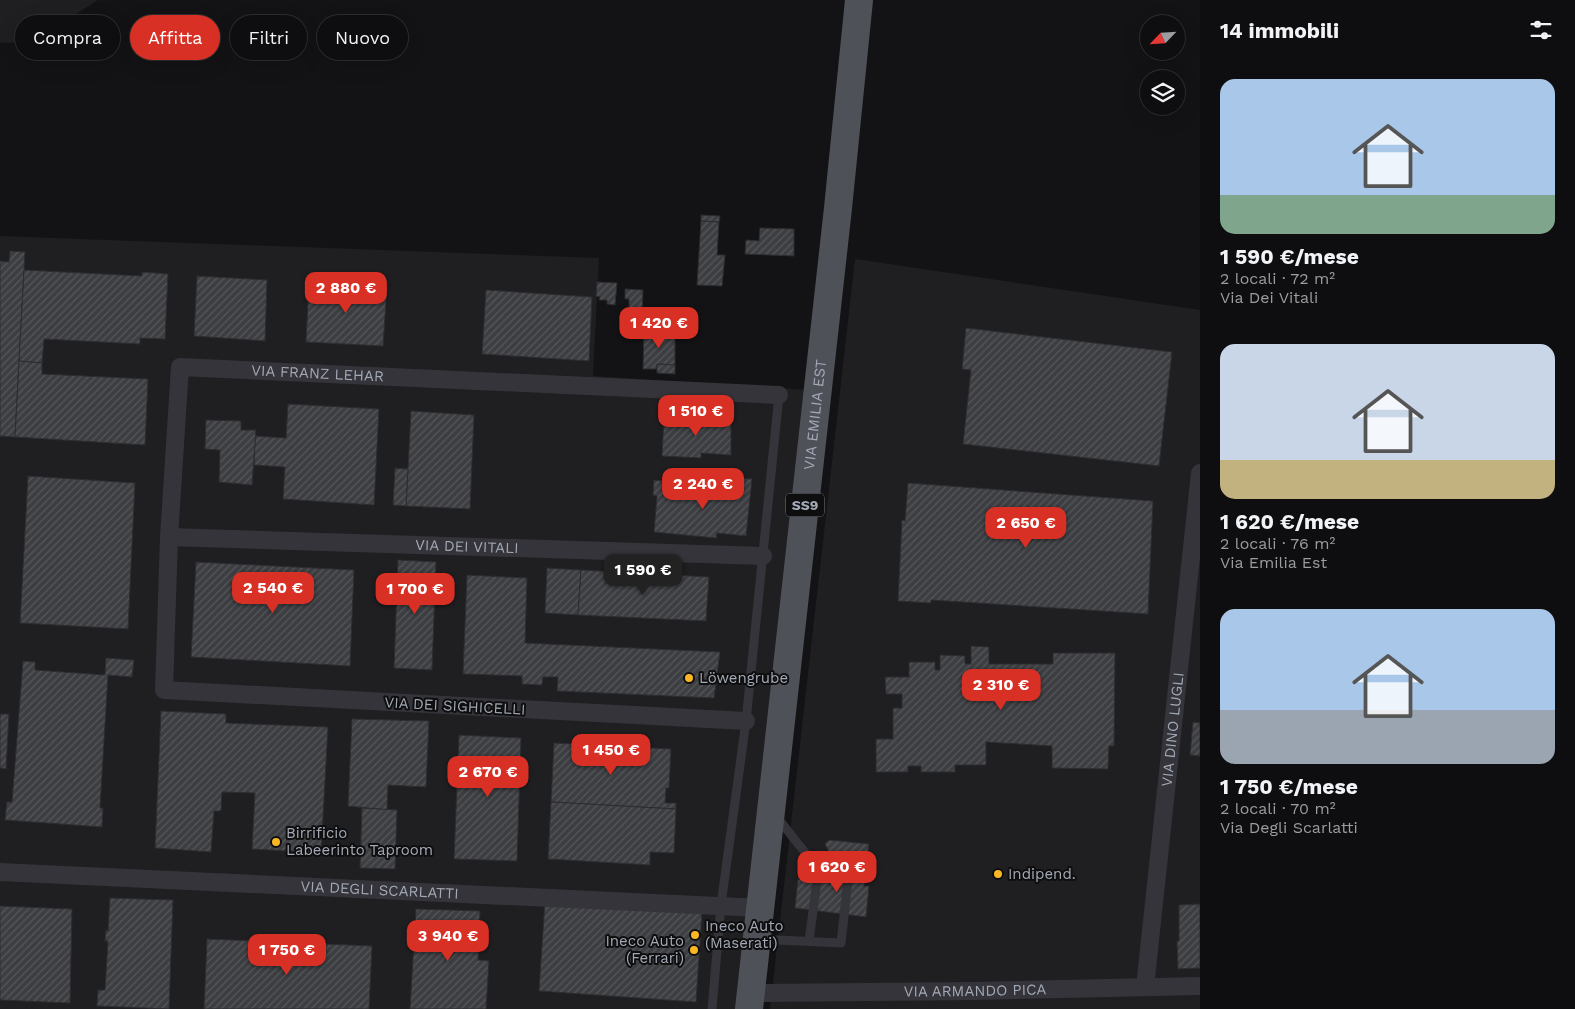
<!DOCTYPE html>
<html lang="it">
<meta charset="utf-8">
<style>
:root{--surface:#0e0e10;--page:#171719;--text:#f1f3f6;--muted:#9b9c9f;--line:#2e2e30;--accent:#d93025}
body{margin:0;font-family:"Work Sans",sans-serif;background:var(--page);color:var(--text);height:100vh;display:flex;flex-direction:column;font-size:19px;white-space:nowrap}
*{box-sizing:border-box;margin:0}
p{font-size:16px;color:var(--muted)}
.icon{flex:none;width:28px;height:28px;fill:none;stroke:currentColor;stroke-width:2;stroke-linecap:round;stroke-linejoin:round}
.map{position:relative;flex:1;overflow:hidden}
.panel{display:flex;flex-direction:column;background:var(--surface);width:375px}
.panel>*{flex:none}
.guide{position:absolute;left:15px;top:15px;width:475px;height:45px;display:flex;gap:10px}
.needle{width:32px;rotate:245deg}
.buttons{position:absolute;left:1140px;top:15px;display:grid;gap:10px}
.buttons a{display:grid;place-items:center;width:45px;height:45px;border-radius:50%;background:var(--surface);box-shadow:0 5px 20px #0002,0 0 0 1px var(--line);font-size:25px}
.price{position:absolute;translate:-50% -42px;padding:0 11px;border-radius:10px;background:var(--accent);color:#fff;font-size:16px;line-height:32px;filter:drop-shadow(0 1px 2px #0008)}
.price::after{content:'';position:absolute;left:50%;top:30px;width:15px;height:11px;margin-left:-8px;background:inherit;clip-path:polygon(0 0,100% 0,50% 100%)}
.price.current{background:#222;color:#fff}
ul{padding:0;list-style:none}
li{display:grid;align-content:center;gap:10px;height:265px;padding:0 20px}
li span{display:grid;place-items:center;height:155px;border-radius:15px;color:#555}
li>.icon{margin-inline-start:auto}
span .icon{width:90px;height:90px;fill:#fffc;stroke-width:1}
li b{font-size:21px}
h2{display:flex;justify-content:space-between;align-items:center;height:60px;padding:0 20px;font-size:21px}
.pill{padding:0 18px;border-radius:22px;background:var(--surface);box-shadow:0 5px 20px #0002,0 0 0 1px var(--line);font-size:18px;line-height:45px}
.pill.current{background:var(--accent);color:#fff}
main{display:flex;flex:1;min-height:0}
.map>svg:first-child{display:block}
.built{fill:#1f1f22}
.building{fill:url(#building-hatch);stroke:#2d2d31}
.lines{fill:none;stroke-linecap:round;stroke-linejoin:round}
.lane{stroke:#34343a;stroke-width:9}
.street{stroke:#34343a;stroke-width:18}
.primary{stroke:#4f5159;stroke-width:28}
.poi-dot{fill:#fbb624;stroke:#0e0e0f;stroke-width:2}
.labels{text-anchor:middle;stroke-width:4;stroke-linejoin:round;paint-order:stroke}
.shield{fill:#0e0e0f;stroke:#767a84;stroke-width:1}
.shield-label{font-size:14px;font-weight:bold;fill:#a3a9b6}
.street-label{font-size:15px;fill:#a3a9b6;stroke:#0e0e0f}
.poi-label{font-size:15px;fill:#a3a9b6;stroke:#0e0e0f;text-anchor:start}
</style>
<main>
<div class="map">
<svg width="1200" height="1009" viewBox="0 0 1200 1009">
<defs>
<pattern id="building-hatch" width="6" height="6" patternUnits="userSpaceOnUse" patternTransform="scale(1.25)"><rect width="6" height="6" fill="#3c3e42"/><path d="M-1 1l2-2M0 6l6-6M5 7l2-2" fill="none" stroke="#55575b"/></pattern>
</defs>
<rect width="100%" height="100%" fill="#131315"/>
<g class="built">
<path d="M0,0H98L32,42L0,43Z"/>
<path d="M0,236L599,258L593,376L810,390L739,1009H0Z"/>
<path d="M855,259L1200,310V1009H770Z"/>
</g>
<g class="building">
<path d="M701,215L720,216L719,222L701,221Z"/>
<path d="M701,221L719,222L717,255H725L722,286L697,285Z"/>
<path d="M760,228L794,229V256L745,254L746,240L759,241Z"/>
<path d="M10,251L25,252L15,437L0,436V261L9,262Z"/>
<path d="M24,270L142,276V272L168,274L165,339L140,338V344L44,339L42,363L19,361Z"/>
<path d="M197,276L267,280L265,341L194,336Z"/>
<path d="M309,282L387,286L383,346L306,342Z"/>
<path d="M597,282L617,283L615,305L607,304V300H599L600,297L596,296Z"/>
<path d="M625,289L643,290L642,315H629V299H625Z"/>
<path d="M486,290L592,297L589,361L482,354Z"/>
<path d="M966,328L1172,352L1159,466L963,444L971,370L962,369Z"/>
<path d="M644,330L675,332V365L657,364V369H643Z"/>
<path d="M19,361L42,363V374L148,379L145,445L15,437Z"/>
<path d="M657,364L675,365V374L657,373Z"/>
<path d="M288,404L379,409L374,505L283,499L285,467L254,465L255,436L286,438Z"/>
<path d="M411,411L474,415L470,509L406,506Z"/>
<path d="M664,418L731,420V455L701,453V458L662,456Z"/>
<path d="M206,420L241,421V430H256L252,485L219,482L220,450L205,449Z"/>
<path d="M395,468L408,469L406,506L393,505Z"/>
<path d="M28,476L135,483L128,629L20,623Z"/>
<path d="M732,478L752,479L746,536L717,533L716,538L654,532L657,496L653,495L654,480L683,483L682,496L707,499L708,491L717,493L718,486L731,487Z"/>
<path d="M908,483L1153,501L1148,614L931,600V603L898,601L902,520L905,521Z"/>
<path d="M398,560L436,562L432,670L394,668Z"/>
<path d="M196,562L354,570L350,666L191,657Z"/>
<path d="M547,568L581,570L578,615L545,613Z"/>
<path d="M581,570L709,577L706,621L578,615Z"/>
<path d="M467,575L527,578L525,643L720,652L714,698L557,691L558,677H543L542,685L522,684V676L463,674Z"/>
<path d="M971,646L989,647V664H1053V653H1115L1114,746H1109L1108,769L1052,768V746L986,742V765H955V772H921V766H908V772H876V739H893V708H902V694H886L885,677H909V662H935V670H940V655L965,656V664H971Z"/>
<path d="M106,658L134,660L132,677L108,675L100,808H103L102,827L5,820L7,802H12L23,661L35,662V670L105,675Z"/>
<path d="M161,711L226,714V723L328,727L321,853L252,849L255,793L222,792L221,811H214L211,852L155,848Z"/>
<path d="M0,714H9L6,769L0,768Z"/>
<path d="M352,719L429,721L426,787L388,785L387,810L348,806Z"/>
<path d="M1193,722L1200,723V756L1190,755Z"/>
<path d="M459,735L521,738L517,861L454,859Z"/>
<path d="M554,743L671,749L669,788H666L665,803H676V809L551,802Z"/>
<path d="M551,802L676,809L674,853L650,852V865L548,859Z"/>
<path d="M362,808L397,810L395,869L360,868Z"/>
<path d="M829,840L869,844L866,864L833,860L825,844Z"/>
<path d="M841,861L866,864L864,886H869L866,917L795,908L798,879L838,884Z"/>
<path d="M110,898L173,900L169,1009L97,1006L98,990H105L108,941H105L106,930L108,931Z"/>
<path d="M545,901L702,912L696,1002L539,991Z"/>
<path d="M1200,904V968L1178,969L1177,941H1179V905Z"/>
<path d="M0,906L72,909L70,1003L0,1000Z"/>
<path d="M416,909L480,911L478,960L489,961L486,1009H410Z"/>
<path d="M207,939L372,946L369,1009H204Z"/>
</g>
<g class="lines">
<g class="lane">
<path d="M759,939L841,943L849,871L819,866L807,855L776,816"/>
<path d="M809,941L819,866"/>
<path d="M712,1009L721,905L746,721L779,395"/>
</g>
<g class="street">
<path id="s1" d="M169,537L763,556"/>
<path id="s2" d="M746,721L164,690L169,537L180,367L779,395"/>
<path id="s3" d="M0,872L760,908"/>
<path id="s4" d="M1145,987L1200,473"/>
<path id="s5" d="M750,993L973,991L1200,986"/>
</g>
<path class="primary" id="s6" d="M749,1009L838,208L859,0"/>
</g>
<g class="poi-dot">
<circle cx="689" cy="678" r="5"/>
<circle cx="276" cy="842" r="5"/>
<circle cx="998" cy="874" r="5"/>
<circle cx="695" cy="935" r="5"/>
<circle cx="694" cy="950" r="5"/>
</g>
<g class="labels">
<rect class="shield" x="786" y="493.5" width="38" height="23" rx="4"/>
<g class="shield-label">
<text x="805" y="510">SS9</text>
</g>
<g class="street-label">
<text dy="5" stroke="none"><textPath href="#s2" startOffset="1044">VIA FRANZ LEHAR</textPath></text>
<text dy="5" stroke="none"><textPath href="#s6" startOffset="598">VIA EMILIA EST</textPath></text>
<text dy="5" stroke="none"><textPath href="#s1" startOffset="298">VIA DEI VITALI</textPath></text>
<text transform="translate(455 706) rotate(3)" y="5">VIA DEI SIGHICELLI</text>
<text dy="5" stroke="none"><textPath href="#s4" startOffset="259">VIA DINO LUGLI</textPath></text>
<text dy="5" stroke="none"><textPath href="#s3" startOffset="380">VIA DEGLI SCARLATTI</textPath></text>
<text dy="5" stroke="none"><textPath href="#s5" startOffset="225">VIA ARMANDO PICA</textPath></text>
</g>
<g class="poi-label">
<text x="699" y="683">Löwengrube</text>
<text x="286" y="838">Birrificio<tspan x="286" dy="17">Labeerinto Taproom</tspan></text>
<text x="1008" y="879">Indipend.</text>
<text x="705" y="931">Ineco Auto<tspan x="705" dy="17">(Maserati)</tspan></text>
<text x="684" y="946" text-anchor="end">Ineco Auto<tspan x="684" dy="17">(Ferrari)</tspan></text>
</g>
</g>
</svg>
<div class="buttons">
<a><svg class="needle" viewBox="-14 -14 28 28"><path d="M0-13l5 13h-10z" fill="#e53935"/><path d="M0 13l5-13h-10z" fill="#9b9c9f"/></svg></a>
<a><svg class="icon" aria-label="layers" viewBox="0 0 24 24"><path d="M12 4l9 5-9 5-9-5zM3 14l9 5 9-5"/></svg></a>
</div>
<b class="price" style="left:346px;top:314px">2 880 €</b>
<b class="price" style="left:659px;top:349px">1 420 €</b>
<b class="price" style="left:696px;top:437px">1 510 €</b>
<b class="price" style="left:703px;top:510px">2 240 €</b>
<b class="price" style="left:1026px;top:549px">2 650 €</b>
<b class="price current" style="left:643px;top:596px">1 590 €</b>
<b class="price" style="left:273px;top:614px">2 540 €</b>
<b class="price" style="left:415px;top:615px">1 700 €</b>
<b class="price" style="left:1001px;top:711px">2 310 €</b>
<b class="price" style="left:611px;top:776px">1 450 €</b>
<b class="price" style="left:488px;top:798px">2 670 €</b>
<b class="price" style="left:837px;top:893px">1 620 €</b>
<b class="price" style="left:448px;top:962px">3 940 €</b>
<b class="price" style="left:287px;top:976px">1 750 €</b>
<div class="guide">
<a class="pill">Compra</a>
<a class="pill current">Affitta</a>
<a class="pill">Filtri</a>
<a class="pill">Nuovo</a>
</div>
</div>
<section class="panel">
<h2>14 immobili<svg class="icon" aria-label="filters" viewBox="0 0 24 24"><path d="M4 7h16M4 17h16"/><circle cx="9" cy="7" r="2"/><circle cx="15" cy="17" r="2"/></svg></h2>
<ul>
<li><span style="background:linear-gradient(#a9c7e8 75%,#7fa58c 0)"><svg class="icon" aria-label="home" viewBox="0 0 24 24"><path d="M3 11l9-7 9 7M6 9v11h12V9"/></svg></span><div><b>1 590 €/mese</b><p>2 locali · 72 m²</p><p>Via Dei Vitali</p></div></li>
<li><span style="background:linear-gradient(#c9d6e8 75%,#c2b280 0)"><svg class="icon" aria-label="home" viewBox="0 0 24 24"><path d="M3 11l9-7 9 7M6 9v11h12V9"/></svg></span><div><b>1 620 €/mese</b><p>2 locali · 76 m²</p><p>Via Emilia Est</p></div></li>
<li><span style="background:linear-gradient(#a9c7e8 65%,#9aa5b1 0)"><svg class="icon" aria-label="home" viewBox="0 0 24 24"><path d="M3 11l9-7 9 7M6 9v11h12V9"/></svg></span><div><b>1 750 €/mese</b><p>2 locali · 70 m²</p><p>Via Degli Scarlatti</p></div></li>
</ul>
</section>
</main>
